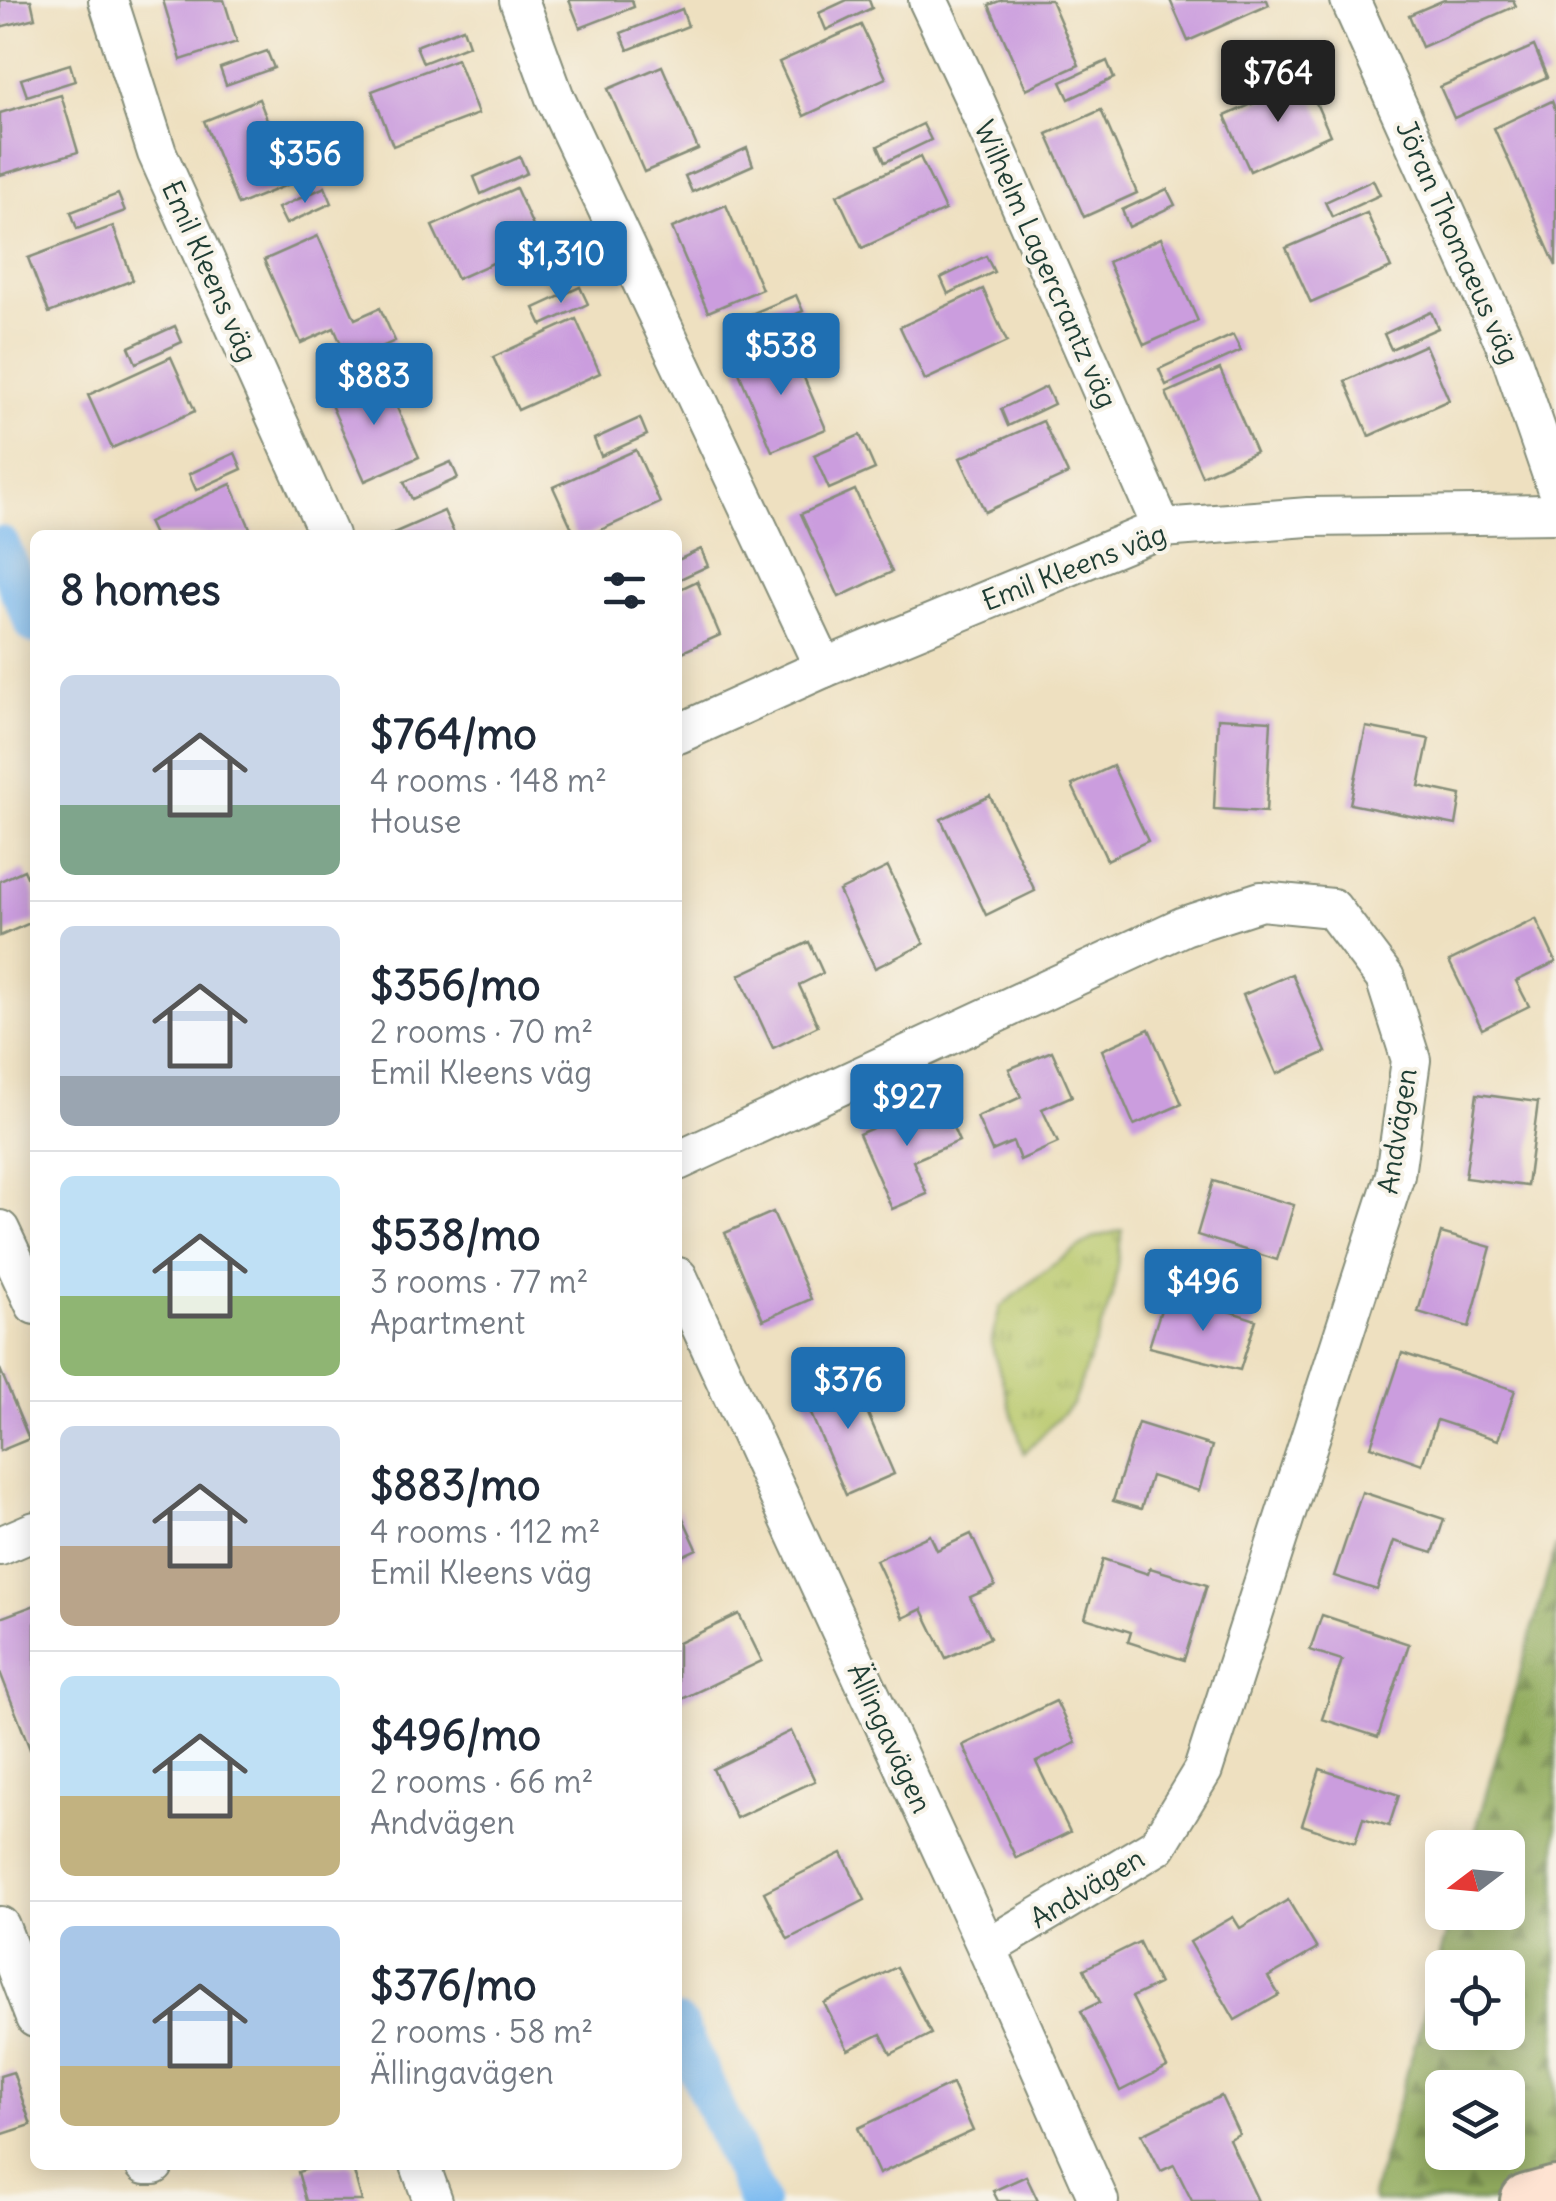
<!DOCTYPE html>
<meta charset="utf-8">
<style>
:root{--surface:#fff;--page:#f6f6f7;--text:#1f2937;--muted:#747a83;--line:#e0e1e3;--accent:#1f6fb2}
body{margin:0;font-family:Delius,sans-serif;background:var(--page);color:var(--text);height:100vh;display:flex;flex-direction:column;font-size:38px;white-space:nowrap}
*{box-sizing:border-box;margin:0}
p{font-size:32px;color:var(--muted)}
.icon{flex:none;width:55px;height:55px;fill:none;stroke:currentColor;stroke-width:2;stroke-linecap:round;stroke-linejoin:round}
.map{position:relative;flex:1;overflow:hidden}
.panel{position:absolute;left:30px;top:530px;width:652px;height:1640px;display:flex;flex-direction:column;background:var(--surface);border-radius:15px;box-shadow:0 5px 25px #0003}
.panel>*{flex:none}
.needle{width:65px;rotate:254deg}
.controls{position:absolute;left:1425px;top:1830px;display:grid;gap:20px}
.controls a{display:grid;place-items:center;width:100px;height:100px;border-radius:15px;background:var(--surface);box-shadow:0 5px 25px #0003;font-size:50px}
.price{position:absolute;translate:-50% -85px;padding:0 22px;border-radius:10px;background:var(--accent);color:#fff;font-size:32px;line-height:65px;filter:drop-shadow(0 2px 5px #0008)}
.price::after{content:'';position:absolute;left:50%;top:60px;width:30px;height:22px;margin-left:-15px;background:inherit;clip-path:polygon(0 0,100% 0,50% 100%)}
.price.current{background:#222;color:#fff}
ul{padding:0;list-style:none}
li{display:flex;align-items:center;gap:30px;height:250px;padding:0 30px}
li+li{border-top:2px solid var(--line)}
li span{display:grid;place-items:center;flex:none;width:280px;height:200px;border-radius:15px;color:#555}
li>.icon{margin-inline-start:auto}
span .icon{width:120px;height:120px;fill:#fffc;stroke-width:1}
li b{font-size:42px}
h2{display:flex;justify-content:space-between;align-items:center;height:120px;padding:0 30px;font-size:42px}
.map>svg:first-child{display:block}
.grass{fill:url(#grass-tufts);stroke:#6c8250;stroke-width:2.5}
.forest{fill:url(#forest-firs);stroke:#58744a;stroke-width:2.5;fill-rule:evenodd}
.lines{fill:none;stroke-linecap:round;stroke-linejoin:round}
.canal{stroke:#7dbbf1;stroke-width:40}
.building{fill:#cb9dde}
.street-casing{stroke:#868e7a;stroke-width:42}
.secondary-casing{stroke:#868e7a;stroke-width:58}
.street{stroke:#fff;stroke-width:38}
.secondary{stroke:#fee3d2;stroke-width:52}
.labels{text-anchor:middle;stroke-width:8;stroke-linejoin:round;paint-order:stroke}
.street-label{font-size:28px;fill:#1f3d34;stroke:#f7f3e8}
</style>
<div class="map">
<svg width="1556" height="2201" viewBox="0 0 1556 2201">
<defs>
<pattern id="grass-tufts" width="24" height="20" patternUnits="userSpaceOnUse" patternTransform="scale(2.5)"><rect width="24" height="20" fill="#b8c86b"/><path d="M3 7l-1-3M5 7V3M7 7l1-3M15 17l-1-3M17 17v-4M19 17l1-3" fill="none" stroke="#95a459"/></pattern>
<pattern id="forest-firs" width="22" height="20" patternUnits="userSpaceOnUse" patternTransform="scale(2.5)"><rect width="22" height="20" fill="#92ac5f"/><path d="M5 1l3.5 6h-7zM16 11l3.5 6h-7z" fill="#778d4f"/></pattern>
</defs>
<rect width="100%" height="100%" fill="#f7f3e8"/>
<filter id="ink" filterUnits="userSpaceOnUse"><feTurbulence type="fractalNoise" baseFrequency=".01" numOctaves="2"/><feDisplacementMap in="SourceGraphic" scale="20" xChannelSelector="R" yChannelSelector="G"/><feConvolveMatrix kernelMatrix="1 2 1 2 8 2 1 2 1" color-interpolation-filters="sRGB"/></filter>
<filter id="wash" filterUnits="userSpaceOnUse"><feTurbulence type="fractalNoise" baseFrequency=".0048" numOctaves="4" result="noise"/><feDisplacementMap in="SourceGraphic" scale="40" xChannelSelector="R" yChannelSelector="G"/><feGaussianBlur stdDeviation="2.25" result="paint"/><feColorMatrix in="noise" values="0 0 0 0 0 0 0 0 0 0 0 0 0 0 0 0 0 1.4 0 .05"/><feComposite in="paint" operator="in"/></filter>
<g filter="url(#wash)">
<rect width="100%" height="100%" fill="#eee0c0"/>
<path class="grass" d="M1122,1230L1113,1294L1073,1403L1024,1453L991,1343L1000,1307L1050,1267L1093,1238Z"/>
<path class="forest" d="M1556,1545V2201H1375L1372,2196L1452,1913L1508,1912V1848L1471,1847ZM1442,1968H1508V2032H1442ZM1442,2088H1508V2152H1442Z"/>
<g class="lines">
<g class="canal">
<path d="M0,546L35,624"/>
<path d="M678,2026L758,2201"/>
</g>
</g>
<g id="blocks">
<g class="building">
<path d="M0,0H31L35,18L0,27Z"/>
<path d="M163,0H224L237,42L181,60Z"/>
<path d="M569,0H632L634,7L580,28Z"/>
<path d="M847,0H869L872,8L826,30L819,13Z"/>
<path d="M1002,0H1051L1079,65L1026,89L989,5Z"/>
<path d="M1170,0H1267L1269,5L1188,41Z"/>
<path d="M1444,0H1513L1516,6L1422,47L1409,15Z"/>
<path d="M682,9L688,26L628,50L621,33Z"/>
<path d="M861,25L886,78L804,116L779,62Z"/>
<path d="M463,28L469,45L423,63L416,46Z"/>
<path d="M1534,46L1547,77L1454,118L1440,87Z"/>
<path d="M1312,48L1319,63L1271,84L1264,69Z"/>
<path d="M267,51L274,68L226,85L220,68Z"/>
<path d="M457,59L478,114L393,146L372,91Z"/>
<path d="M1107,61L1114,78L1069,99L1061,82Z"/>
<path d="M70,64L75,81L27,96L21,79Z"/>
<path d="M662,66L698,149L644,172L608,89Z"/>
<path d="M1306,80L1330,135L1250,171L1225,116Z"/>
<path d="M61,95L78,152L0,175V113Z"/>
<path d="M259,99L292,183L238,205L204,121Z"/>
<path d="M1552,101L1556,111V266L1494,128Z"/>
<path d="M1101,110L1137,193L1084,217L1047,134Z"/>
<path d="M923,124L931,140L885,162L878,146Z"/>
<path d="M747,148L753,165L692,192L685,176Z"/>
<path d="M520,157L527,173L481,194L474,177Z"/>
<path d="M920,157L945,210L862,248L837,195Z"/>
<path d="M1373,180L1380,195L1332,217L1325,202Z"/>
<path d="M325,187L332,203L286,224L278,208Z"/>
<path d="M516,188L540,242L457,279L432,226Z"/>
<path d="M1167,189L1175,205L1129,227L1122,210Z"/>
<path d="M118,194L125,211L77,229L71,212Z"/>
<path d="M726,205L762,289L708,312L672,228Z"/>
<path d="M1367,213L1391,268L1311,303L1286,248Z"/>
<path d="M113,226L133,280L49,313L28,258Z"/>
<path d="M318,236L355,319L380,308L395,341L349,362L334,328L301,343L264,260Z"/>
<path d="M1161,238L1198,321L1144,345L1108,262Z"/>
<path d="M986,256L994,272L948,294L941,278Z"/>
<path d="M580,287L588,304L542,325L534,308Z"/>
<path d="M983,289L1007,342L925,380L900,327Z"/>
<path d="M796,295L803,311L757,332L749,315Z"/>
<path d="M1431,312L1438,328L1391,349L1384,334Z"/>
<path d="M576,319L600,373L518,410L493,357Z"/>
<path d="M175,326L182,342L136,363L129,347Z"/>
<path d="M1233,335L1241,351L1166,385L1159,369Z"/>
<path d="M790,345L826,429L772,451L737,368Z"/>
<path d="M1425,345L1449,400L1369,436L1345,381Z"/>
<path d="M171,357L195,411L112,448L88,395Z"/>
<path d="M1220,369L1256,452L1202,476L1166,393Z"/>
<path d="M382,374L419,457L365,481L328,398Z"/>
<path d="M1046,387L1054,404L1008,426L1001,409Z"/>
<path d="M640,418L647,435L601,456L594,439Z"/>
<path d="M1043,421L1068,474L985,512L960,458Z"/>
<path d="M860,435L875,469L829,489L814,455Z"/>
<path d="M636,450L660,503L590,535H575L553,487Z"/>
<path d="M235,453L242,469L196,490L189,474Z"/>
<path d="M451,462L458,478L412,499L404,482Z"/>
<path d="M231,484L253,535H154L148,522Z"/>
<path d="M855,490L892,572L839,597L801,514Z"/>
<path d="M444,511L455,535H389Z"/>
<path d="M701,549L708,566L678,580V560Z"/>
<path d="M697,581L720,635L678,654V590Z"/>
<path d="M1218,718L1271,721L1266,812L1214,809Z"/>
<path d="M1366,727L1429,739L1419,786L1461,795L1456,825L1350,804Z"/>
<path d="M1113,766L1148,841L1107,860L1072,785Z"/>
<path d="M990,796L1035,891L986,915L941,819Z"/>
<path d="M888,867L924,944L875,968L839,891Z"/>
<path d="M24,870L35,895V921L0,936V881Z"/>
<path d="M1536,919L1556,962L1516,981L1529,1006L1482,1029L1449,961Z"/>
<path d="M809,942L823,973L799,985L818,1026L773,1048L739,975Z"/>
<path d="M1292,974L1326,1052L1277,1074L1243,995Z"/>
<path d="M1149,1029L1182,1104L1134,1125L1102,1050Z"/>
<path d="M1052,1051L1072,1096L1042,1109L1058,1143L1020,1160L1013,1142L992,1151L977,1117L1021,1097L1009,1069Z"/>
<path d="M1477,1094L1538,1102L1527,1186L1465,1178Z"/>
<path d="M940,1098L959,1141L913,1161L927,1194L892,1209L859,1134Z"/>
<path d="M1213,1181L1294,1205L1277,1260L1197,1235Z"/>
<path d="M773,1212L811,1299L763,1320L725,1233Z"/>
<path d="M1441,1233L1491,1247L1469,1327L1418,1312Z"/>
<path d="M1164,1300L1208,1313L1210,1305L1256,1320L1240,1370L1149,1347Z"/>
<path d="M1402,1353L1515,1390L1498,1440L1437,1420L1422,1464L1371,1446Z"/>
<path d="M0,1369L29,1439L0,1451Z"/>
<path d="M849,1370L894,1474L846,1495L801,1391Z"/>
<path d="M1138,1423L1212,1446L1199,1491L1151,1476L1141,1509L1113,1501Z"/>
<path d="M1362,1492L1444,1519L1433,1553L1394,1541L1377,1590L1334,1576Z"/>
<path d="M678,1507L697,1549L678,1558Z"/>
<path d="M971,1534L995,1586L970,1597L990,1638L946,1658L922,1609L903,1618L876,1560L930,1535L937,1550Z"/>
<path d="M1103,1559L1148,1574L1150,1568L1207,1585L1184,1660L1128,1642L1131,1632L1085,1618Z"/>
<path d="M35,1605V1762L0,1672V1618Z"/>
<path d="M739,1614L762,1661L678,1701V1643Z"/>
<path d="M1322,1615L1409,1644L1378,1737L1322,1719L1342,1660L1310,1650Z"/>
<path d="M1056,1701L1076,1743L1036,1762L1070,1832L1016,1858L963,1745Z"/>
<path d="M791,1731L815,1781L736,1818L713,1769Z"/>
<path d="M1320,1769L1399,1795L1389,1826L1363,1818L1355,1843L1302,1825Z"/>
<path d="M842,1853L865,1900L788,1939L764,1892Z"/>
<path d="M1288,1900L1317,1949L1268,1977L1279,1995L1235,2020L1190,1942L1233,1917L1240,1928Z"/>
<path d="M1139,1942L1159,1984L1132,1997L1167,2067L1120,2091L1081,2011L1100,2002L1084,1969Z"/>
<path d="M897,1967L931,2034L891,2054L881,2034L848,2050L824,2003Z"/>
<path d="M13,2072L31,2125L0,2135V2076Z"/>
<path d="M952,2084L973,2131L879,2174L858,2128Z"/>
<path d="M1221,2096L1239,2134L1229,2139L1258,2201H1192L1174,2165L1161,2171L1142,2134Z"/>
<path d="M320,2165H352L362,2201H306L298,2172Z"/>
<path d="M1026,2176L1038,2201H998L993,2191Z"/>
</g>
</g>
</g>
<g filter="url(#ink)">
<use href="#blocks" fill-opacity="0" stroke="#868e7a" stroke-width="2.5"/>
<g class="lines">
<defs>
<g id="street">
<path d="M108,0L157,153L329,535"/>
<path d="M519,0L555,98L824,668"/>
<path d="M928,0L973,96L1162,528"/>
<path d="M1350,0L1511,357L1556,487"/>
<path d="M678,734L824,668L1162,528L1308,517L1556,514"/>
<path d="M678,1161L1184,926L1261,901L1332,908L1385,978L1411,1060L1395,1175L1203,1770L1157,1846L987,1948"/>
<path d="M0,1230L35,1305"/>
<path d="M678,1277L987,1948L1099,2201"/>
<path d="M0,1546L35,1531"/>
<path d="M0,1926L35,2018"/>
<path d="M145,2165H154"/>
<path d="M420,2165L433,2201"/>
</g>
<path id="secondary" d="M1527,2201L1556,2193"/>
</defs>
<use href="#street" class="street-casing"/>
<use href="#secondary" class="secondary-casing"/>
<use href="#street" class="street"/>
<use href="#secondary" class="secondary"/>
</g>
</g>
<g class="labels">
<g class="street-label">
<text transform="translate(1458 242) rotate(66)" y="10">Jöran Thomaeus väg</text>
<text transform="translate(1046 264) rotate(66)" y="10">Wilhelm Lagercrantz väg</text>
<text transform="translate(210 271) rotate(66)" y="10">Emil Kleens väg</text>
<text transform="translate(1074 567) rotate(-21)" y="10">Emil Kleens väg</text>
<text transform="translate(1397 1131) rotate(-81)" y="10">Andvägen</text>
<text transform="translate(890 1738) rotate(65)" y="10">Ällingavägen</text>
<text transform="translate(1087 1888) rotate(-31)" y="10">Andvägen</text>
</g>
</g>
</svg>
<div class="controls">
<a><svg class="needle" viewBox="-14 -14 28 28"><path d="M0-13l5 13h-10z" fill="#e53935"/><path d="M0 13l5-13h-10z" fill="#747a83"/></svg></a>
<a><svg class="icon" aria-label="locate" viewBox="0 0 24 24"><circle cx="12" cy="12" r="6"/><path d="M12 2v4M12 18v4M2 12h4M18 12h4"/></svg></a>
<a><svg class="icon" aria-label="layers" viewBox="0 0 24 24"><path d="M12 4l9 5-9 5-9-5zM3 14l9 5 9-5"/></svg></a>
</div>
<b class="price current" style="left:1278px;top:125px">$764</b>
<b class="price" style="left:305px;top:206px">$356</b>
<b class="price" style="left:561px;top:306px">$1,310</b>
<b class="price" style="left:781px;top:398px">$538</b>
<b class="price" style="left:374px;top:428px">$883</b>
<b class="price" style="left:907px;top:1149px">$927</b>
<b class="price" style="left:1203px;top:1334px">$496</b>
<b class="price" style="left:848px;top:1432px">$376</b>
<section class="panel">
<h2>8 homes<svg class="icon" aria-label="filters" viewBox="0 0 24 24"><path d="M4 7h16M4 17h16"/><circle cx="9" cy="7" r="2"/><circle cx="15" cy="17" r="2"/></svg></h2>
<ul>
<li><span style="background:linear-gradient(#c9d6e8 65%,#7fa58c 0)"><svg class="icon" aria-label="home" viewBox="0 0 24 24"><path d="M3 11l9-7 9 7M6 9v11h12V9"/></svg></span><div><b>$764/mo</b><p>4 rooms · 148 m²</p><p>House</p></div></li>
<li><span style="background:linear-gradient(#c9d6e8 75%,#9aa5b1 0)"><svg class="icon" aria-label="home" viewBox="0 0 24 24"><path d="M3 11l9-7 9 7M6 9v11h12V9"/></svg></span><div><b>$356/mo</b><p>2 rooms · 70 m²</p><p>Emil Kleens väg</p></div></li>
<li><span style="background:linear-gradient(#bfe0f5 60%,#8fb573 0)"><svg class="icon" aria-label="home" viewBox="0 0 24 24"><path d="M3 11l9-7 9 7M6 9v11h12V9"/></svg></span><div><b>$538/mo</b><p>3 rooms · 77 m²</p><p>Apartment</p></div></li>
<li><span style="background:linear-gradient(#c9d6e8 60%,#b9a48a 0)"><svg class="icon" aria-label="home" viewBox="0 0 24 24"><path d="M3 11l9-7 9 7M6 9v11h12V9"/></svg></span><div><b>$883/mo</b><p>4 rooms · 112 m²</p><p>Emil Kleens väg</p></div></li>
<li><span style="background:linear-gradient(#bfe0f5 60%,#c2b280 0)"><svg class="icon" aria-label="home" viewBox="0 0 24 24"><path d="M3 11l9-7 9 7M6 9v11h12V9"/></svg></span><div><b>$496/mo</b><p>2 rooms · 66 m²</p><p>Andvägen</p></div></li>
<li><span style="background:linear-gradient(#a9c7e8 70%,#c2b280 0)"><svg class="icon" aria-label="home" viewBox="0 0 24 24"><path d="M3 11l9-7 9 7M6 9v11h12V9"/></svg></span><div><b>$376/mo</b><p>2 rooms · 58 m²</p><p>Ällingavägen</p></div></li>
</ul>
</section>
</div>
